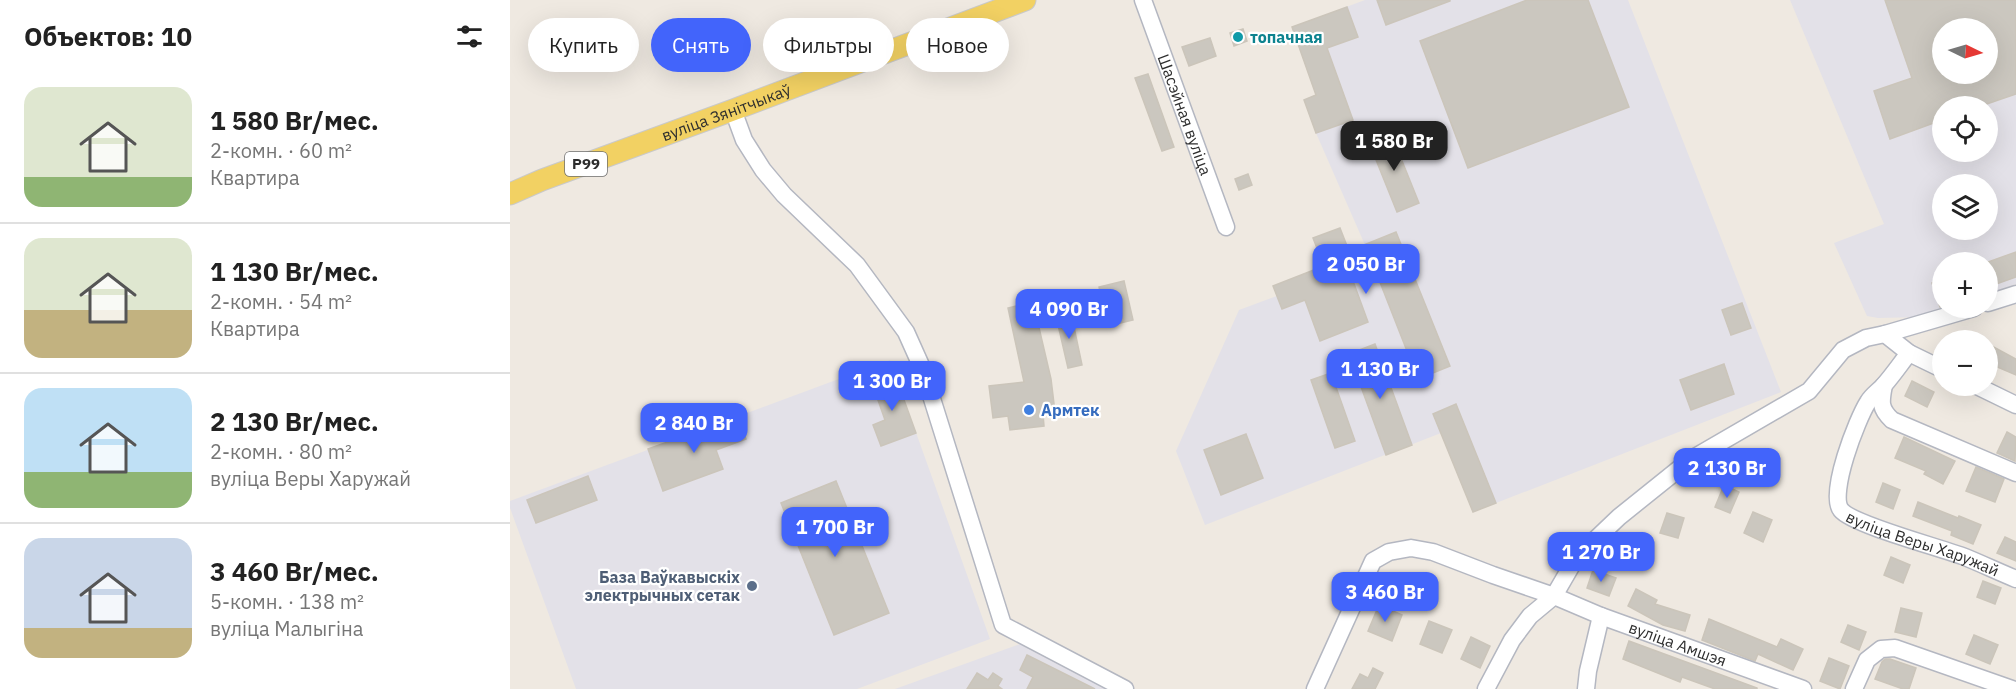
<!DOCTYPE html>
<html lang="ru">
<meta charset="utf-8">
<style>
:root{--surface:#fff;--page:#f6f6f6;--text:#222;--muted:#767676;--line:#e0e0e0;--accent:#4264fb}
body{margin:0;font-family:"IBM Plex Sans",sans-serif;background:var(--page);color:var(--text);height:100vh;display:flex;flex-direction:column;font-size:22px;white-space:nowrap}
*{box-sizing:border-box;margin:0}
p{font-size:20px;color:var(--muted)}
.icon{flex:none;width:33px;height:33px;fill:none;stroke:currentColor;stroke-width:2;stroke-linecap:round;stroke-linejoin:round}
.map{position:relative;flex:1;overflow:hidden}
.details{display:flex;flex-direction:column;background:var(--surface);width:510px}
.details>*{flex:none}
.top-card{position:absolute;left:18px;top:18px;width:570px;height:54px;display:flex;gap:12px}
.needle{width:39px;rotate:95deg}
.tools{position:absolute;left:1422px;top:18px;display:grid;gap:12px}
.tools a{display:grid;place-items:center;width:66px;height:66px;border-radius:50%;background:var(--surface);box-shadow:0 6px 24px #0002;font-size:30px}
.price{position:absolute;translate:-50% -51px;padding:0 14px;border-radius:12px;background:var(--accent);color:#fff;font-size:20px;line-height:39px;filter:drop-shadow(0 2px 3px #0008)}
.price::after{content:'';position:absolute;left:50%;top:36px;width:18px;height:14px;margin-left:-9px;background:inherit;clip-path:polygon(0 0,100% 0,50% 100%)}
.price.current{background:#222;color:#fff}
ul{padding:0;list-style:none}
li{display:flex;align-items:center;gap:18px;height:150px;padding:0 24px}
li+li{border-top:2px solid var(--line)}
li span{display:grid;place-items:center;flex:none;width:168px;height:120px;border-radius:18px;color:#555}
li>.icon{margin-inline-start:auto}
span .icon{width:72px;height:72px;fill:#fffc;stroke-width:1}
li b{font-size:26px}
h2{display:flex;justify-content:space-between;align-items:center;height:72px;padding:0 24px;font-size:26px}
.tag{padding:0 21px;border-radius:27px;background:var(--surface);box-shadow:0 6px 24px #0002;font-size:21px;line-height:54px}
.tag.current{background:var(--accent);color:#fff}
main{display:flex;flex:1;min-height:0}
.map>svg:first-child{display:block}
.industrial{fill:#e3e1e8;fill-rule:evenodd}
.building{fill:#cbc7bf;stroke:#cbc5ba;stroke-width:1.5;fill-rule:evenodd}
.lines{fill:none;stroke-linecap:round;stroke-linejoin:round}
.minor-casing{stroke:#b4b7c1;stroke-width:19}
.major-casing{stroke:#c9c9c9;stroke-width:23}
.minor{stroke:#fff;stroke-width:16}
.major{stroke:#f2d163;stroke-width:21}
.culture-dot{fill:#0f9aa8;stroke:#fff;stroke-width:2}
.shop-dot{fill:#3f7fe0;stroke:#fff;stroke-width:2}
.service-dot{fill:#5c6f8a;stroke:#fff;stroke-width:2}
.labels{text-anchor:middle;stroke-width:4.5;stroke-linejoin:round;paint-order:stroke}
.shield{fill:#fff;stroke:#6d6d6d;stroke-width:1.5}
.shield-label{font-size:15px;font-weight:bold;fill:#2e2e2e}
.culture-label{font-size:16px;font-weight:bold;fill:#0d838f;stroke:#fff;text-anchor:start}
.street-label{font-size:16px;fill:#2e2e2e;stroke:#fff}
.shop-label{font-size:16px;font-weight:bold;fill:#366cbe;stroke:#fff;text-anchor:start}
.service-label{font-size:16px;font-weight:bold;fill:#4e5e75;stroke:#fff;text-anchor:end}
</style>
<main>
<section class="details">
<h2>Объектов: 10<svg class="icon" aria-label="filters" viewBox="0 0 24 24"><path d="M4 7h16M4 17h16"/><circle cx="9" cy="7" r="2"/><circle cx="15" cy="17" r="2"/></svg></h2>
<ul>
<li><span style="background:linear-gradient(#dfe7d0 75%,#8fb573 0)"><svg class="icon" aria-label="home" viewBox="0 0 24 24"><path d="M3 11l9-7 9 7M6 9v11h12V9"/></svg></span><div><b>1 580 Br/мес.</b><p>2-комн. · 60 m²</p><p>Квартира</p></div></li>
<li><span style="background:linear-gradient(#dfe7d0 60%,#c2b280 0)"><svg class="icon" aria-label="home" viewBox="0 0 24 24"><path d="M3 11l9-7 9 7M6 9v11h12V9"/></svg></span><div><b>1 130 Br/мес.</b><p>2-комн. · 54 m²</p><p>Квартира</p></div></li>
<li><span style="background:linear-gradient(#bfe0f5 70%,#8fb573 0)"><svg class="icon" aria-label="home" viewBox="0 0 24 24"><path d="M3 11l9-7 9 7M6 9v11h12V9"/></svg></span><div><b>2 130 Br/мес.</b><p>2-комн. · 80 m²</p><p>вуліца Веры Харужай</p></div></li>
<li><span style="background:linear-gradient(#c9d6e8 75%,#c2b280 0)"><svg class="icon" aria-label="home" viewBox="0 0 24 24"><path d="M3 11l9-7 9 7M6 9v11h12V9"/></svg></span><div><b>3 460 Br/мес.</b><p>5-комн. · 138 m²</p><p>вуліца Малыгіна</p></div></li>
</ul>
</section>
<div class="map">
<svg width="1506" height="689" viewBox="0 0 1506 689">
<rect width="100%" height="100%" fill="#efe9e1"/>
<g class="industrial">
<path d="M855,0H1118L1271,392L963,512L931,433L695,525L666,451L729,310L767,296L773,309L849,279L839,251L855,245L806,133L794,100L806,95L782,27Z"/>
<path d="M1280,0H1506V284L1478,294V262H1432V308H1442L1413,317L1368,318L1357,316L1324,243L1374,224ZM1432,28H1478V74H1432ZM1432,106H1478V152H1432ZM1432,184H1478V230H1432Z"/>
<path d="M380,360L480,639L347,689H66L0,508V501Z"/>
<path d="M513,643L605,689H385Z"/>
</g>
<g class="building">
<path d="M867,0H940V1L876,25Z"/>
<path d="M1017,0H1078L1119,107L958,168L910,41Z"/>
<path d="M1375,0H1506V94L1471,106H1432V120L1380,139L1364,91L1402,78ZM1432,28H1478V74H1432Z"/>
<path d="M837,7L848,37L817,48L843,120L806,133L794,100L806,95L782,27Z"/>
<path d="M733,29L737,41L724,46L720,33Z"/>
<path d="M700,38L706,56L679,66L672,47Z"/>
<path d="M638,74L664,147L652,151L625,78Z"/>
<path d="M880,131L909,203L887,212L858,140Z"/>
<path d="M738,174L742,185L729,190L725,179Z"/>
<path d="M830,228L839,251L886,232L940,366L908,379L866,272L843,281L858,322L810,341L795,300L772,309L763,286L814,266L803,238Z"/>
<path d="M1506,252V277L1478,287V262Z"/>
<path d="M1432,279V306L1430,307L1422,283Z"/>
<path d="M614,281L623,320L598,326L589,287Z"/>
<path d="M523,302L541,379L545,412L533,414L534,426L500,430L498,416L483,418L479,386L514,382L498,308Z"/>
<path d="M1232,303L1241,328L1221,335L1212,310Z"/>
<path d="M561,313L572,365L558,368L546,316Z"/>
<path d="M865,344L902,445L876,455L839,354Z"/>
<path d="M1478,344L1506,359V375L1478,363Z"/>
<path d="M1214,364L1224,394L1181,410L1170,380Z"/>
<path d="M821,373L845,441L825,448L801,380Z"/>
<path d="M385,375L406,433L371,446L363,425L375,420L362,383Z"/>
<path d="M1402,381L1424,392L1417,407L1395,396Z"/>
<path d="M946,404L986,503L963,512L923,414Z"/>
<path d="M228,417L236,439L206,450L213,469L153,491L138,449Z"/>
<path d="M1497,432L1506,437L1505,461L1487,453Z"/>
<path d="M736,434L753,478L711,495L694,450Z"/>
<path d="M1394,437L1445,461L1433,484L1414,474L1416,471L1385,458Z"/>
<path d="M1466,467L1494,479L1485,502L1456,491Z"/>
<path d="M78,476L87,500L26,523L17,500Z"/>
<path d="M326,481L379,613L324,635L271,503Z"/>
<path d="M1373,483L1390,490L1383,509L1366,502Z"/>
<path d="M1214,485L1229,492L1220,513L1205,507Z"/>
<path d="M1408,502L1448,518L1449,516L1471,525L1463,544L1441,535L1442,531L1403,516Z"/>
<path d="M1243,512L1262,520L1253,542L1234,533Z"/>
<path d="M1157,513L1174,518L1168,538L1150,533Z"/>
<path d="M1495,537L1506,542V561L1487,553Z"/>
<path d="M1381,557L1400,565L1393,583L1374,575Z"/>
<path d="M1083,570L1106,578L1099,596L1077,588Z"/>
<path d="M1473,581L1491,588L1485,604L1467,597Z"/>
<path d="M1126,589L1147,600L1145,604L1180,615L1175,631L1153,625L1118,606Z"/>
<path d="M869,605L892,615L882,641L858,631Z"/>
<path d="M1391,608L1412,613L1406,637L1385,632Z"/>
<path d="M1199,619L1267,647L1271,639L1293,649L1283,670L1248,654L1245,661L1192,640Z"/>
<path d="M919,621L942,630L932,653L910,644Z"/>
<path d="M1338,625L1356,632L1349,650L1331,642Z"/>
<path d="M1464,635L1488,645L1480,664L1456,654Z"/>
<path d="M961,637L980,646L970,668L951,659Z"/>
<path d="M1119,641L1247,688V689H1205L1172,677L1170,682L1113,659Z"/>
<path d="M517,655L585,689H517L523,677L510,670Z"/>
<path d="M1319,658L1339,666L1330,689L1310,681Z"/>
<path d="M1375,659H1380L1406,668L1399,689H1393L1365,679L1372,662Z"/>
<path d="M863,668L873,673L865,689H842L850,674L858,678Z"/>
<path d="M467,673L478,680L483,673L492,679L488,686L492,689H457Z"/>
</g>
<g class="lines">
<defs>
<g id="minor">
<path id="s1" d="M633,0L716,227"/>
<path d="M223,110L234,140L253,170L274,195L347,265L396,332L413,370L493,625L615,689"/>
<path d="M1478,303L1506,294"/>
<path id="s2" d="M1399,353C1391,363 1383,375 1374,385C1369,391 1362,395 1358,402C1347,419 1318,494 1331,510C1343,525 1432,548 1455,557C1472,564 1489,572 1506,579"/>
<path d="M1432,369L1399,353L1375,334L1464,308"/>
<path d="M1374,385C1371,401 1369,408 1382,420L1506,473"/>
<path d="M1467,386L1506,405"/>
<path id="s3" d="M805,689L863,561L879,552L901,548L923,552L983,575L1044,596L1091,616L1293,689"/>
<path d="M976,689L1002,640L1020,616L1044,596L1066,558L1109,517L1180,460L1299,391L1333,350L1356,338L1375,334"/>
<path d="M1076,689L1078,671L1091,616"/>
<path d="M1344,689L1357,660L1371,649L1385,648L1502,689"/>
</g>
<g id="major">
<path id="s4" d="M0,194L32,180L223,110L515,0"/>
</g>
</defs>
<use href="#minor" class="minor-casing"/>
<use href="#major" class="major-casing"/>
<use href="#minor" class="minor"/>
<use href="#major" class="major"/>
</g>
<circle class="culture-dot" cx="728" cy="37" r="6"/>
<circle class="shop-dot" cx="519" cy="410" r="6"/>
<circle class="service-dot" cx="242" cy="586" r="6"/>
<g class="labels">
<rect class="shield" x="55" y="152" width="42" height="24" rx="4.5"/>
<g class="shield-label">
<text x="76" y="169">Р99</text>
</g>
<g class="culture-label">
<text x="740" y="43">топачная</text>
</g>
<g class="street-label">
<text dy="6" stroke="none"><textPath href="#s4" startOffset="231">вуліца Зянітчыкаў</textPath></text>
<text dy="6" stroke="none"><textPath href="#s1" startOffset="122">Шасэйная вуліца</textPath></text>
<text dy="6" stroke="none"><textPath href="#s2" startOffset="267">вуліца Веры Харужай</textPath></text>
<text dy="6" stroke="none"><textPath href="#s3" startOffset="465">вуліца Амшэя</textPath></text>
</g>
<g class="shop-label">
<text x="531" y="416">Армтек</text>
</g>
<g class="service-label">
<text x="230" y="583">База Ваўкавыскіх<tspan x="230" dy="18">электрычных сетак</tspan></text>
</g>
</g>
</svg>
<div class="tools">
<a><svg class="needle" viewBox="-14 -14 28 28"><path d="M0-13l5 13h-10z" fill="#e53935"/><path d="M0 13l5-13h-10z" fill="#767676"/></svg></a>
<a><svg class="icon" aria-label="locate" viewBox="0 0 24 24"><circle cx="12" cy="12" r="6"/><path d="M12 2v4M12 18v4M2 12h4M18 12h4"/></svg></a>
<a><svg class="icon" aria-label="layers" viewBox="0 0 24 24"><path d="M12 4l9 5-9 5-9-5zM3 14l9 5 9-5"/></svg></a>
<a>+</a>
<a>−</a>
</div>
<b class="price current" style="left:884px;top:172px">1 580 Br</b>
<b class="price" style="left:856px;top:295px">2 050 Br</b>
<b class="price" style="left:559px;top:340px">4 090 Br</b>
<b class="price" style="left:870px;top:400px">1 130 Br</b>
<b class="price" style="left:382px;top:412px">1 300 Br</b>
<b class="price" style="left:184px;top:454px">2 840 Br</b>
<b class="price" style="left:1217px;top:499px">2 130 Br</b>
<b class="price" style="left:325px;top:558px">1 700 Br</b>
<b class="price" style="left:1091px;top:583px">1 270 Br</b>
<b class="price" style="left:875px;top:623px">3 460 Br</b>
<div class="top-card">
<a class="tag">Купить</a>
<a class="tag current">Снять</a>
<a class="tag">Фильтры</a>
<a class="tag">Новое</a>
</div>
</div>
</main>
